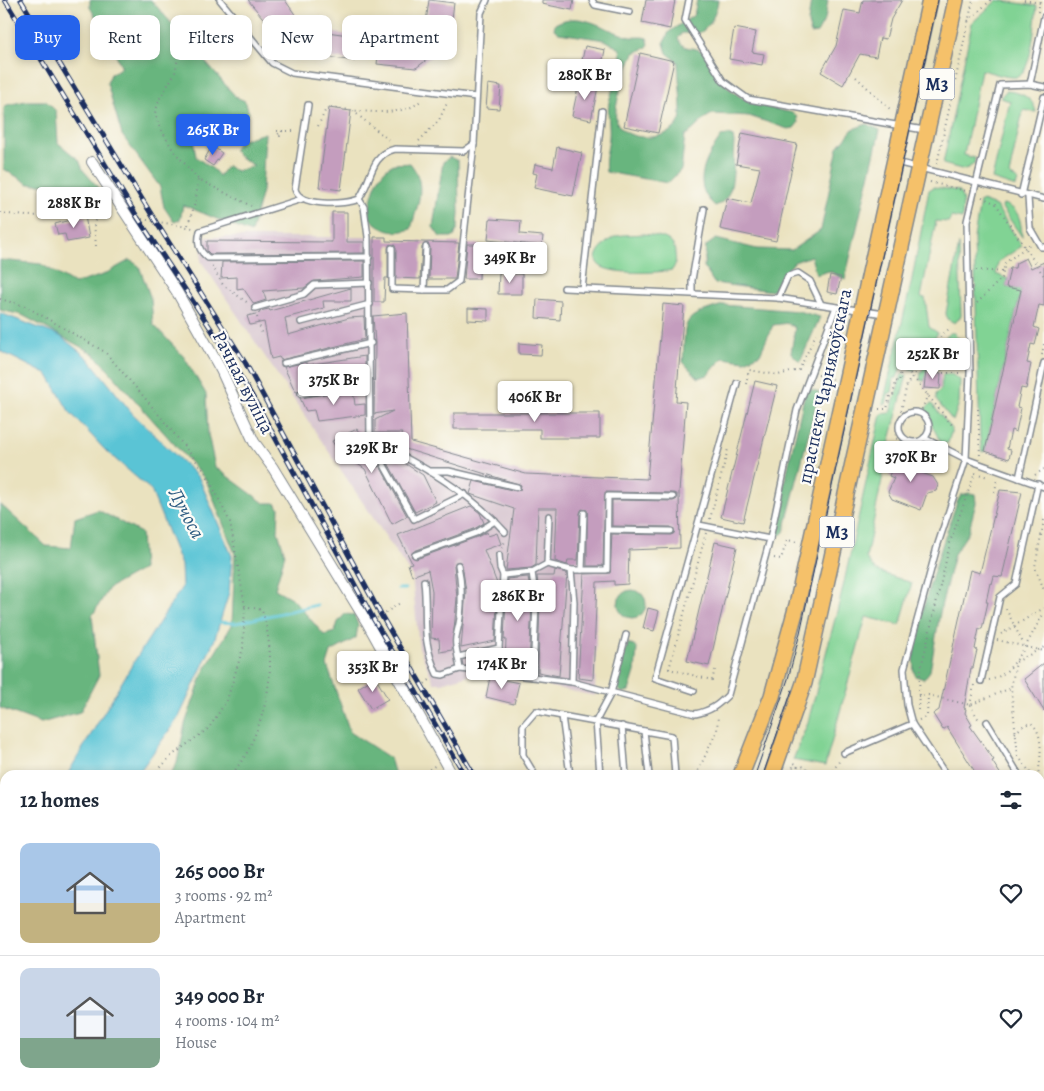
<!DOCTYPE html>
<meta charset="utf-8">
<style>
:root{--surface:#fff;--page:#f2f2f3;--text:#1f2937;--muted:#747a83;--line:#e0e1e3;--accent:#2563eb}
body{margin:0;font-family:Alegreya,serif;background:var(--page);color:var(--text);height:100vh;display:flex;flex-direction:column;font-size:19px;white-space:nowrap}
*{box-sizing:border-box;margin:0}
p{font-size:16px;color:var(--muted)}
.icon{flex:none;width:28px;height:28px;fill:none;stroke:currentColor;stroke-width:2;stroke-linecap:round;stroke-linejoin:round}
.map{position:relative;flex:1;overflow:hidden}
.panel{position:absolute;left:0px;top:770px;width:1045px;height:321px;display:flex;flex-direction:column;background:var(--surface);border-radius:15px 15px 0 0;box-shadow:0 2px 8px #0003}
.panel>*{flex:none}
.top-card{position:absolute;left:15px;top:15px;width:500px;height:45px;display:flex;gap:10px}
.price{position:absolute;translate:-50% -42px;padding:0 11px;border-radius:5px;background:#fff;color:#222;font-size:16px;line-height:32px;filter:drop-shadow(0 1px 2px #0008)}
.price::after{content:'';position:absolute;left:50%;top:30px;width:15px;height:11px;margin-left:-8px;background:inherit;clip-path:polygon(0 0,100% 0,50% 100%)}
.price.selected{background:var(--accent);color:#fff}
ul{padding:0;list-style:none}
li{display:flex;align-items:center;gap:15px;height:125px;padding:0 20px}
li+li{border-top:1px solid var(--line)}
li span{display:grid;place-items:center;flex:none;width:140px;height:100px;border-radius:10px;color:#555}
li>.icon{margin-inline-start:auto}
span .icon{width:60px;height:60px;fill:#fffc;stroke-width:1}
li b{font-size:21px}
h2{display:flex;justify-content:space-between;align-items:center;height:60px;padding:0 20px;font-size:21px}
.chip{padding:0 18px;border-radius:10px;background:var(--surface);box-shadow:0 2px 8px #0003;font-size:18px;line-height:45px}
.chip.selected{background:var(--accent);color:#fff}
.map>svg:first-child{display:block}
.industrial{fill:#d1bdc9}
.green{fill:#81d394;stroke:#4e8179}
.forest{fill:#68b57e;stroke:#42726e}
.water{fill:#5ac4d5;stroke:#3a7a9a}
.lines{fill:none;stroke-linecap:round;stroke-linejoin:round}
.stream{stroke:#5ac4d5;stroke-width:3}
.building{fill:#c49dbe}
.service-casing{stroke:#82888e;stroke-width:8}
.minor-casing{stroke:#82888e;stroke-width:12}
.primary-casing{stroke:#82888e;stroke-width:18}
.path{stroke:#82888e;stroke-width:2;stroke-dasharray:1 4;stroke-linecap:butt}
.service{stroke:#fff;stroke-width:5}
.minor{stroke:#fff;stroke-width:10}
.primary{stroke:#f5c16b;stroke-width:15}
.tram{stroke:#1b2f5e;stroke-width:1}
.rail-casing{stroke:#1b2f5e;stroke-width:5}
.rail{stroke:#fdfcf7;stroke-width:3;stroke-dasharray:9;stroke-linecap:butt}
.labels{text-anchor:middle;stroke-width:4.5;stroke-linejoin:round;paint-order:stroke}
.shield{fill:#fdfcf7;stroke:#5f6c8c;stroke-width:1}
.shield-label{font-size:18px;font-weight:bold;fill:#1b2f5e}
.street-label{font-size:19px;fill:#1b2f5e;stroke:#fdfcf7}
.water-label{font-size:20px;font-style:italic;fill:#2e5c82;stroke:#fdfcf7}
</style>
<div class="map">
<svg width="1044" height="1091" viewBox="0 0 1044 1091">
<rect width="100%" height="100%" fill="#fdfcf7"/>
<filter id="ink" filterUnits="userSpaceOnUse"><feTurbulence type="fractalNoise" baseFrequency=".02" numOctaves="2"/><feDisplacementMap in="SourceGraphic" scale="10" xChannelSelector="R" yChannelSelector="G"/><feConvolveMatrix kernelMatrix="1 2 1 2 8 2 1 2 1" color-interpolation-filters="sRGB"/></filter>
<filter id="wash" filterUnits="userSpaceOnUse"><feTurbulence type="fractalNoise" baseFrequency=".0096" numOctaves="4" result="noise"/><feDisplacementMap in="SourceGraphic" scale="20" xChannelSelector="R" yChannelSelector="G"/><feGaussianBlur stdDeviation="1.12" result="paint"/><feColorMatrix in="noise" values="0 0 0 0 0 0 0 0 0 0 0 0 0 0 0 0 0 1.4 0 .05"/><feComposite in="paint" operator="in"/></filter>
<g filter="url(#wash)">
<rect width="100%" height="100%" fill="#eae2bf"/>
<path class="industrial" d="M203,237H386L384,299L387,376L410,375L411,442L526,474V507L603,509L605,476L681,479L680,548L630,550L628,584L597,587L595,696L480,672L441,683H434L419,648L412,576L201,261Z"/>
<g class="green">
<path d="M997,0L1037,6C1035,20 1032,76 1016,77C1005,78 992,72 981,70L964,155L975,158L974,164L965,170L943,164L972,23Z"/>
<path d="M1006,91C1020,92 1033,97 1036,112L1023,110L1009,175L1018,180L1016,187L992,179L1010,101L1000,98Z"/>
<path d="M934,187L959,191L963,200L962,219L951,217L949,222L936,221L921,297L925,298L929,327L938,333L914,370L901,367L897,378H894L892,392L888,394L886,404H883L911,284L929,190Z"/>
<path d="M982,201L996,206L1022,246L998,262L996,274L1008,279L1006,287L1021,290L985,451L982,452L980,437L974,238L980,202Z"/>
<path d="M1003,204C1020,208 1021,222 1022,237L1002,208Z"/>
<path d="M644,234C658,236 675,237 675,254C676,261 676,265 672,270C658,273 610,275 599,265C589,256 608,239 617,236C625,234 636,235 644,234Z"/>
<path d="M959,244L961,316L955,323L947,319L946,313Z"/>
<path d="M949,333H954L959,338V365L957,368L927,369L925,381L920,380L921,372Z"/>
<path d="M902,374L907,375L890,440L866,558L876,571L912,583L900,625L866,617L825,766L793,760L808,722L841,596L881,414L890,413Z"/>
<path d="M943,374H951L960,380L959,403L953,421L936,400V394L941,389Z"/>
<path d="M931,403L952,429L948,443H941L929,419L922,412Z"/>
</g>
<g class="forest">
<path d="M90,0H151L236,97L245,101L249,113L238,133L201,136L194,144L196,157L214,170L219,176L227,166L236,171L254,166L237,155L234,149L239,141L265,133L262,191L251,233L183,205L180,220L174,222L164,207L160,187L122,135L107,83L111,74L122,67L90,7Z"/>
<path d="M697,0H718C717,10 710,30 698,33C693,34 687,33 682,33L678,38C683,52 693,45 703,52C711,58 718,73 723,81C740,104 767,107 793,113L797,117L798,123L794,128L788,129L749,116L713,114C703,117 696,130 685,135L681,170L668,183L606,172C604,159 608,150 609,137C610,125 607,114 609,102C613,84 624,68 620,49L605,40L559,33L554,29L555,24C582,9 604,31 631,37C636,38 641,36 647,38L649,44L646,48L634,53C627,67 613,106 616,120C623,144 672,142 680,120C683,111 678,74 678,62L667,53L664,43L669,32L694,15Z"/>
<path d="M811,0H828L825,19L817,33L811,34L808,23Z"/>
<path d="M26,101H46L56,111L58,143L79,160L83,170L97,186L99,204L97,209L89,213H79L71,209L55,188L43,184H29L4,169V108L7,105Z"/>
<path d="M867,124L880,130L845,279L829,271L816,275L811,256L794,262L772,291L714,283L704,267L706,246L716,239L757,249L792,250L821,230L838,147L853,129Z"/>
<path d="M728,135L733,137L734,143C732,162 738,199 715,206C690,185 706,157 722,136Z"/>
<path d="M450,157L458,161L459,213L458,227L454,237H440L433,227L443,162Z"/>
<path d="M410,163C428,185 417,205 411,229C391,235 384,231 368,217C371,200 375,172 394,164C398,163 406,164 410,163Z"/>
<path d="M0,260L41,264L74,284L103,275L130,260L139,266L151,299L153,324L184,357L206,394L208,434L215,467L264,503H275L279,507L278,532L285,554L275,589L293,599L324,635L335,632L338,622L345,614L354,615L358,625L356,638L331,652L327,665L350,732L390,758L395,775H170L177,763L185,724L204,671L232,625L235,554L206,480L94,354L22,315L0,310Z"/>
<path d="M723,305L798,311L820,317L800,362L791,353L795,328L788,323L773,325L760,354L745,361L723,358L708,375L698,378L683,362C686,319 679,318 723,305Z"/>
<path d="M810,389L819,392L784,532L779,536L776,533L782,494L805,393Z"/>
<path d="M969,493L975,494L976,503L968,533L954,554L941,607L930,671L924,679L915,676C905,648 946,534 957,502L961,495Z"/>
<path d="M0,504L46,546L71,548L75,518L98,510L141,533L143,569L109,588L92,616L99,675L80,712L41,723L0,708Z"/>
<circle cx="632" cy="604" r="14"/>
<path d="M628,643L637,648L635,672L629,691L622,693L618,689L619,673Z"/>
<path d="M5,788V851L0,861V797Z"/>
<path d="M180,1086H423L408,1091H180Z"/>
<path d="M710,1086H771L774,1091H712Z"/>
</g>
<g class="water">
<path d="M0,313L60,336L88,358L132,413L199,478L232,556L229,593L214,641L179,717L137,775H67L135,660L182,587L181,565L151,490L106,451L69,411L48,375L0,351Z"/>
<path d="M5,875V1086H29V1091H0V883Z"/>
</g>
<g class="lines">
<g class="stream">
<path d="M398,589H405"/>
<path d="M217,622L236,623L317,605"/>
</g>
</g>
<g id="blocks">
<g class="building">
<path d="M248,0H285L305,29L356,36L355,61L291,52Z"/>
<path d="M429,0L454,3L449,43L416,68L377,64L380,39L416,43L424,37Z"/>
<path d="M542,0H574L572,10L542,4Z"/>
<path d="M646,0H675L670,29L642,23Z"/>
<path d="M863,0H902L891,19L886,39L880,38L876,57L860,54L843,85L821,72L836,46L844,10L860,13Z"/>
<path d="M734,28L756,32L752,52L764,54L762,65L729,59Z"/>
<path d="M585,46L605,50L601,69L581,65Z"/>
<path d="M640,53L674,61L658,133L624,126Z"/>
<path d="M579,83L598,87L591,120L572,116Z"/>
<path d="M488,84L501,86L499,109L486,108Z"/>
<path d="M329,108L351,111L341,190L319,187Z"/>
<path d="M742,133L797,144L776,241L720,229L727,198L751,203L760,168L736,164Z"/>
<path d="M212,146L222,153L213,166L204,160Z"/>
<path d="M557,147L582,153L573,196L534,188L537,174L533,173L535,164L553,168Z"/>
<path d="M332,212H347V242H364V253L210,254L207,251V241L332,242Z"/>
<path d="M85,216L89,238L67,242L65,234L58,235L55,224Z"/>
<path d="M490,219L521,221L520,234L543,236L542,246L488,240Z"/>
<path d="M374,237H386V241L459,243L455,279H429L430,247L426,243L422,247L420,279L396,278V248L390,244L388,248V278H385L384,302H374Z"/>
<path d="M467,244H480L479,279H464Z"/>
<path d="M1026,258L1031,268L1044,262V306L1039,305L1034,327L1039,329L1035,345L1031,344L1029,354L1027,363L1031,364L1026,389L1021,388L1017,407L1021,408L1016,432L1011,430L1007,449L1011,450L1009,459L985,451L1021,290L1006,287L1010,268H1015L1016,263Z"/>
<path d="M364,261V277L314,281L304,288L263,291L266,300L254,304L243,288L237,289V277L221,278L222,262Z"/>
<path d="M499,273L522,274V294H498Z"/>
<path d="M830,275L841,277L837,294L827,292Z"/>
<path d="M351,288V301H323L324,308L285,318L288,335L349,318L364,317L365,339L281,360L279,357L271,359L264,322L250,325L247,316L260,313L259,311L269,309L270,311Z"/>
<path d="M537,299L561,301L560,320L536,318Z"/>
<path d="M663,304L684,306L676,401L686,402L679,492L680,548L629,550L628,584L614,585V581L597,582L593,680L578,678L584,574L610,573L612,534L671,535L675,532L671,527L612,526V500L673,501L677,499V494L673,493L605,492L603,566H587V510L582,509L580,513L578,560H568L567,565L555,561L557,508H538L536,565L531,568L506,570L514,509L470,494L474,481L516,491L520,490L521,485L396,446L402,433H375V420L393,411L374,414L375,343L373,316L407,313L411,442L526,474L647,479Z"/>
<path d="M468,308L488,309V321L468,320Z"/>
<path d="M519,343L542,345L541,355L519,354Z"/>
<path d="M365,356V377L297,392L295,391L284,367L307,362V365Z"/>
<path d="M926,371L941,373L940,389L924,388Z"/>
<path d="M755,381L777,386L743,522L721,517Z"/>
<path d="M348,390H353L355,405L365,404V415L317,421L314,410L306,411L300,398Z"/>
<path d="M454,413H600V438H540V429H454Z"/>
<path d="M357,429L362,438L358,440L367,461L373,458L378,467L380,466L407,516L392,524L365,469L338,451L332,441Z"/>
<path d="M907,456L923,462L919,472L933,477L938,485L936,491L927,493L921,510L892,499L888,492L894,478L889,476L895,460L904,463Z"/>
<path d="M398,459L423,475L436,502L415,512L388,463Z"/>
<path d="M1000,490L1022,492L1002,577L994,576L992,584L990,583L986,602H988L982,629H979L975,649L977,650L973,668H971L964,708L966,709L965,713L972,725L970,726L994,760L992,761L1001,775H977L947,727L943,730L933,714L939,710L970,570L980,573Z"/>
<path d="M471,506L480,513L484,523L474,529L414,551L411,556L416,559L477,537L487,532L488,536L497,533L501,544L484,550L498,586L495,641L461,648L466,591L462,564L458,561L454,565L457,598L452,650L440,652L439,639L431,638L432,591L428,570L412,576L408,564L412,563L398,535Z"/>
<path d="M715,542L737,547L709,666L687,661Z"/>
<path d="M555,570L567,573L559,676L538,672V666L540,603L537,576H554Z"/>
<path d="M528,577L532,603L529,666L505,665L506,639L504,640L507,579Z"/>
<path d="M648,608L659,611L654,631L643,628Z"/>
<path d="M1044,663V711L1024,679Z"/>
<path d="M375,677L388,699L371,709L358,688Z"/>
<path d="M490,677L519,683L514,704L486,697Z"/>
</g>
</g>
</g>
<g filter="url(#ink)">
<use href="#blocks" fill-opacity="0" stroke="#82888e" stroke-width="1"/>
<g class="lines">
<defs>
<g id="service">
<path d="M220,0L272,63L292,73L476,97"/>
<path d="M592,0L595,5L630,12"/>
<path d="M689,0L685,20L723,81L748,99L924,130"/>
<path d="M1030,84L1044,17"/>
<path d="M308,105L295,189C299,207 345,205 359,199C372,180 370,155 395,149L464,151L474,144L481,13L487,0"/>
<path d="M896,162L1044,199"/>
<path d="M1021,195L1044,97"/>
<path d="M1028,197L1030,228L1041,247H1044"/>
<path d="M302,199L200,231C197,243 198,250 208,258L369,257"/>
<path d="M359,199L364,207L368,237L370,439C419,464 468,490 505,532"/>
<path d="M426,247L424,290H447L459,281L474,144"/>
<path d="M392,248V289L424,290"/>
<path d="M564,288L778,298L884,314"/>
<path d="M582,289L602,111"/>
<path d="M692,293V280L704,209"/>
<path d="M778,298L788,276L798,273L810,281L821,304"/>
<path d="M255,308L304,294L314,285L369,283"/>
<path d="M301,322L370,304"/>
<path d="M284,363L371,343"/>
<path d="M301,394L348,386L369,385"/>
<circle cx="914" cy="427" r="15"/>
<path d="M924,438L966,459L1044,487"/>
<path d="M370,440L414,519L465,494"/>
<path d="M429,471H449L517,487"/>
<path d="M1019,478L1044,363"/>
<path d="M699,525L770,539"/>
<path d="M608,530L671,531"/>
<path d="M415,555L476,533L495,521"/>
<path d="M499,555L500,568L503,575L532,572L547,564L571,570L574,602L572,682L695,714C710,711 717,706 728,695L770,539L797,410L836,307"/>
<path d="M547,564L549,516"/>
<path d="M458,565C462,583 462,600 460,618C457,638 453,635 458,657L499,648L503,575"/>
<path d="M571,570H607L608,496L673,497"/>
<path d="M582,570L584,513"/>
<path d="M532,572L536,603L533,677L572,682"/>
<path d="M424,581C428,618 420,638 437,674L443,675L460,669L458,657"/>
<path d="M499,648L500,672"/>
<path d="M460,669L533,677"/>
<path d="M981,681L1000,597L1016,584L1038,484"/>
<path d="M694,691L655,678L737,383"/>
<path d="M987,722L1019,775"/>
<path d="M622,726L626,775"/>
<path d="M644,731L649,775"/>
<path d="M844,753L912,724"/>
<path d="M535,775L523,755V726L536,711L562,716"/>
<path d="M570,775L562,716L672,736L675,775"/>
<path d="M600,775L596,721L611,693L626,635"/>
<path d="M946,775L912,724L907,705L904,669L937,547L966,459L970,373L967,221L1000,85L1030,84L1044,87"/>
<path d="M1040,807L1044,813"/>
<path d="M1040,854H1044"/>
<path d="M1040,1000L1044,998"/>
<path d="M1022,1086L1025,1091"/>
</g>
<g id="minor">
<path d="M92,162L177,292L221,370L254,442L273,468L368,624L452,775"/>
<path d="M480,1091L484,1086"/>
</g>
<g id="primary">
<path d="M741,775L772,696L797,605L930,0"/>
<path d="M772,775L804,683L956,0"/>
<path d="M880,1086L883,1091"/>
<path d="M934,1086L937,1091"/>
<path d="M541,1091L545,1086"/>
<path d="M578,1091L583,1086"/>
</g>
</defs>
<use href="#service" class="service-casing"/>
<use href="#minor" class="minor-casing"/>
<use href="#primary" class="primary-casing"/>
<g class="path">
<path d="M1024,0L1040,3"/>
<path d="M1038,12L1040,0"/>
<path d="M968,21L991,0"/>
<path d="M180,47L175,73L160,98L155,113L159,126L173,150L198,179L251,206"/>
<path d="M856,77L891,110"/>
<path d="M353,111L390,141"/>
<path d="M318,126L327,107C351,110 406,120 422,99"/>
<path d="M277,131H295"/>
<path d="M282,131L280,136L277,135Z"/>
<path d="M419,141L439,120L448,101"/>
<path d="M937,164L973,0"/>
<path d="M930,182L966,191"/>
<path d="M982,197L996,204L1044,276"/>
<path d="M0,213L26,216L97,214"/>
<path d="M142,219L193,228"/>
<path d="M188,225L196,200L198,179"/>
<path d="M96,246L94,223L98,214L113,213"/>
<path d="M212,266L223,285L248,303"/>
<path d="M976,270L1003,272"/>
<path d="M0,299L25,306L105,352L150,404L206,473L230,522L245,606L262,610C276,657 271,698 252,742C248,754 238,765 232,775"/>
<path d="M841,299L853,294"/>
<path d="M977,303L1002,278L1005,263L1030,244"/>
<path d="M257,317L262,334"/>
<path d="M1042,355L1044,344"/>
<path d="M938,373H961"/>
<path d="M818,375L833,379"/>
<path d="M746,384L749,370L778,375L799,370L816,334"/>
<path d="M879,409H887L890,396H893L896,381L899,382L901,370L908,371L953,426H958"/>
<path d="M978,409L980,457"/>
<path d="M920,414L928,394"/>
<path d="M930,451L895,438L907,384L942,335L950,328"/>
<path d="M1035,475L1044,469"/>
<path d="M995,492L997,479"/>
<path d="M710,519L728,449"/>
<path d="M1044,520L1035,567L1044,590"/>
<path d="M706,533L669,669L712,680L715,670"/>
<path d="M502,548L506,539"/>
<path d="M774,558L781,559L787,540L797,542"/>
<path d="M1006,609L1024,645"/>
<path d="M377,618L400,603"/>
<path d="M1001,634L1044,608"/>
<path d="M997,640L1044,651"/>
<path d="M989,680C1016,675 1030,635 1044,613"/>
<path d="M974,685L970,705L979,720"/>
<path d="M417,690L431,679"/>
<path d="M918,696L928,695L970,705L1011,688"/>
<path d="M918,710L920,673L951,539L975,473L988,477"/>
<path d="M919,720L927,716L928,695"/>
<path d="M1015,733L1024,725L1031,723C1044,733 1041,757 1038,775"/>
<path d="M1018,756L1011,688L1016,662L1044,647"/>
<path d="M1021,760L1032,775"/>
<path d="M787,772L791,773L794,763L798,765L795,775"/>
<path d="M154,775L170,757L209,728L227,700L243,648L245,606"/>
<path d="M421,775L436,765"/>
<path d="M696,775L717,731L718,715"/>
<path d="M799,775L802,766L807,768L804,775"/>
<path d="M808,775L810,769L814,770L812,775"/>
<path d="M816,775L817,771L830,775"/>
<path d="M830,775L840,760"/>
<path d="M1040,831L1044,829"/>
<path d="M114,1086L115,1091"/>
<path d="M671,1086L673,1091"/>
<path d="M786,1086L788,1091"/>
<path d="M857,1086L860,1091"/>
<path d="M955,1086L958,1091"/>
<path d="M285,1091L292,1086"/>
<path d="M651,1091L658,1086"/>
</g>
<use href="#service" class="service"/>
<use href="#minor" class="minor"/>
<use href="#primary" class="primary"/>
<g class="tram">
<path d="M755,775L788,679L800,633L938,0"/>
<path d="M763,775L792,690"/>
<path d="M550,1091L554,1086"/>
<path d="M560,1091L565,1086"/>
</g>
<defs>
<g id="rail">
<path d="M5,0L138,218L221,344L258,406L374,620L465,775"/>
<path d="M21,0L156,222L246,364L381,615L474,775"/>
<path d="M664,1086L667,1091"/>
</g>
</defs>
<use href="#rail" class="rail-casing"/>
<use href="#rail" class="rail"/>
</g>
</g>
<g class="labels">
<g class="shield">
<rect x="919.5" y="68.5" width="35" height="31" rx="4"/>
<rect x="819.5" y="516.5" width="35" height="31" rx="4"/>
</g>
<g class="shield-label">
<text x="937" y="90">М3</text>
<text x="837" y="538">М3</text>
</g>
<g class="street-label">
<text transform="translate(244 382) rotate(63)" y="7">Рачная вуліца</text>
<text transform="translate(824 386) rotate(-78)" y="7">праспект Чарняхоўскага</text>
</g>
<g class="water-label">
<text transform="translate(187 513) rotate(62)" y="7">Лучоса</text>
</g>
</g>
</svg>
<b class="price" style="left:585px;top:101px">280K Br</b>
<b class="price selected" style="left:213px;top:156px">265K Br</b>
<b class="price" style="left:74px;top:229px">288K Br</b>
<b class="price" style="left:510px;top:284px">349K Br</b>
<b class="price" style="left:933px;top:380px">252K Br</b>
<b class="price" style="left:334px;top:406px">375K Br</b>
<b class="price" style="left:535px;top:423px">406K Br</b>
<b class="price" style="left:372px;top:474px">329K Br</b>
<b class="price" style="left:911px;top:483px">370K Br</b>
<b class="price" style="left:518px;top:622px">286K Br</b>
<b class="price" style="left:502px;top:690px">174K Br</b>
<b class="price" style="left:373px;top:693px">353K Br</b>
<div class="top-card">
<a class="chip selected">Buy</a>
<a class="chip">Rent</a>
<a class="chip">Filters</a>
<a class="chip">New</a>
<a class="chip">Apartment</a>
</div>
<section class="panel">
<h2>12 homes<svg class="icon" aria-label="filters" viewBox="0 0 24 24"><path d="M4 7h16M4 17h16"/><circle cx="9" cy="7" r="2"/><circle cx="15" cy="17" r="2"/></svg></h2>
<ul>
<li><span style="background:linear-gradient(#a9c7e8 60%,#c2b280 0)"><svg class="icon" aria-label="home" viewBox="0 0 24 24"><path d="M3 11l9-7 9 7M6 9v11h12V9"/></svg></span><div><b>265 000 Br</b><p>3 rooms · 92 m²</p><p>Apartment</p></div><svg class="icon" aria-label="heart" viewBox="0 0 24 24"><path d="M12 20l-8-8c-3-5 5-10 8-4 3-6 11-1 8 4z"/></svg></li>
<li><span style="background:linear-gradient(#c9d6e8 70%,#7fa58c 0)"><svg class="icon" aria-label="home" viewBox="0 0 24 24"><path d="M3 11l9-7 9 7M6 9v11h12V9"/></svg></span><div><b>349 000 Br</b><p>4 rooms · 104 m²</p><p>House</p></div><svg class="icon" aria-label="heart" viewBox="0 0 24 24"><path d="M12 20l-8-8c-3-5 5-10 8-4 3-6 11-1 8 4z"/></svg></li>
</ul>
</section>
</div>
